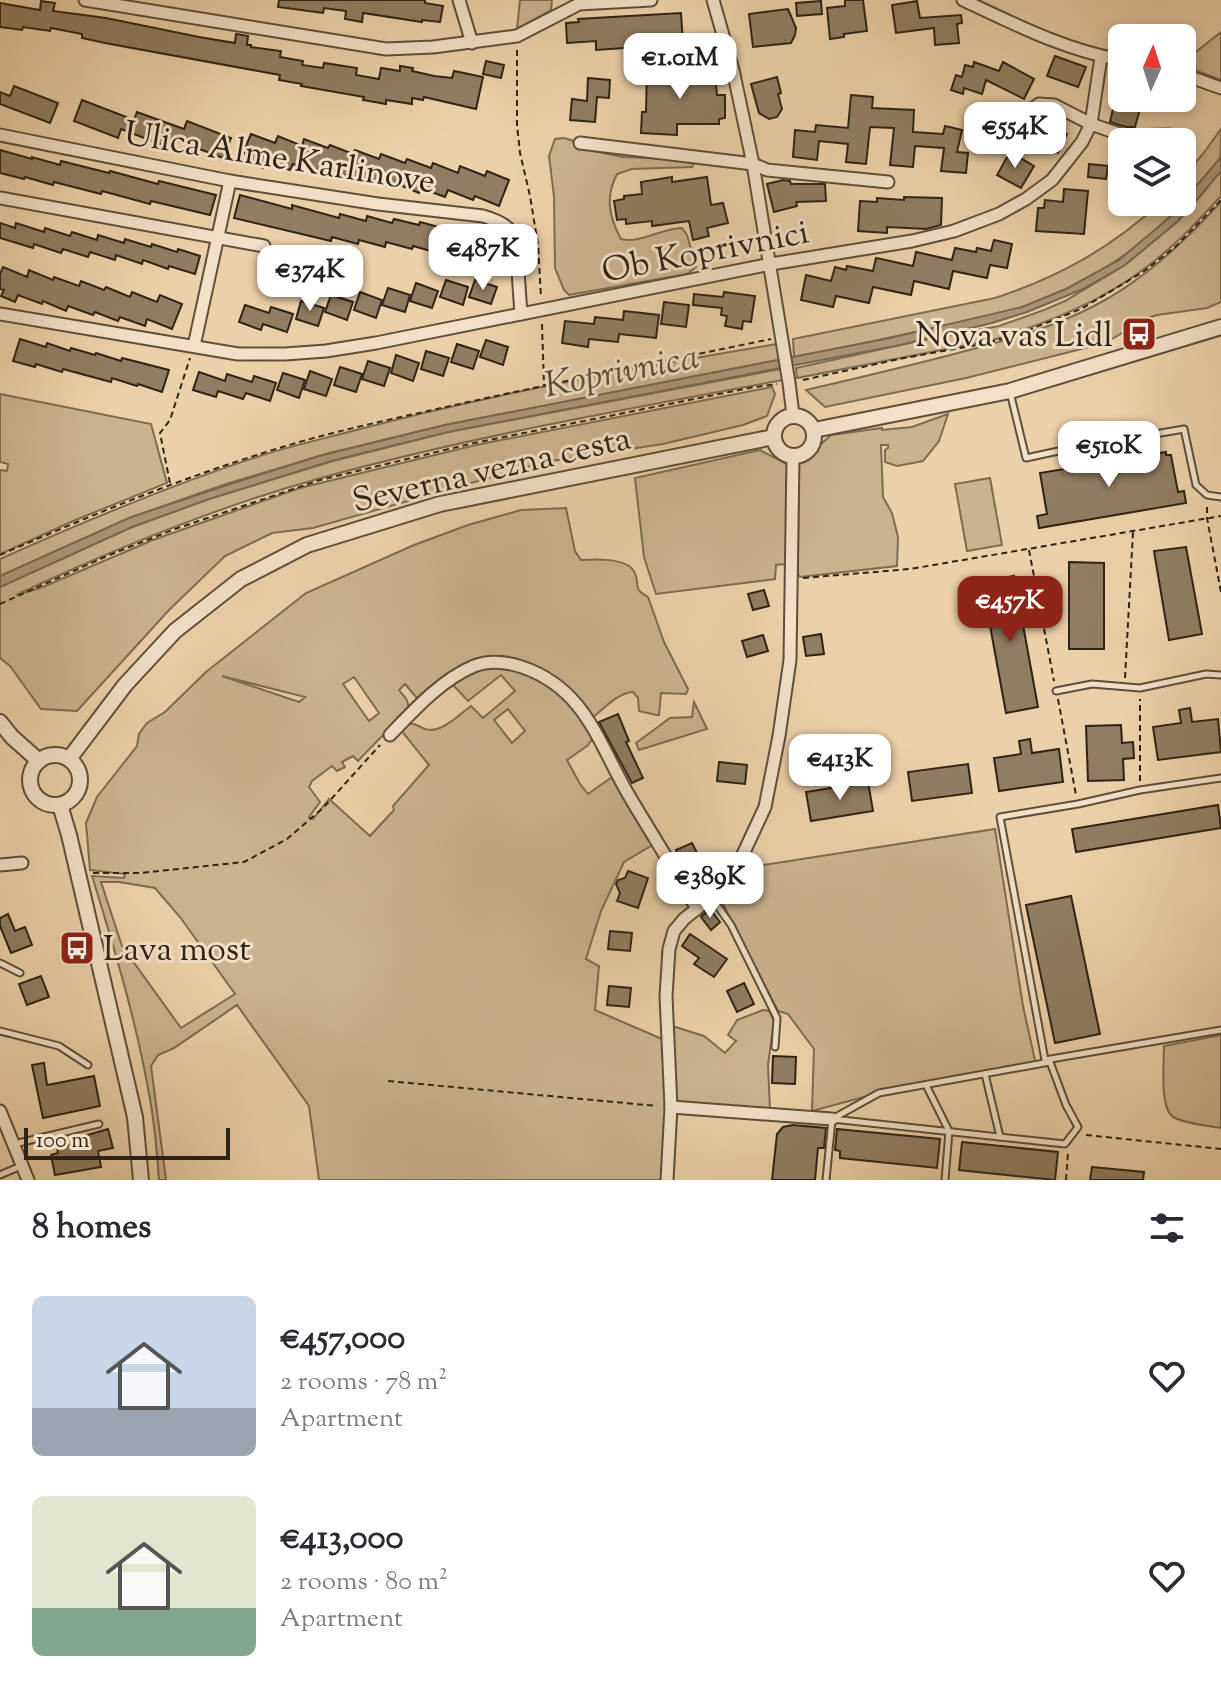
<!DOCTYPE html>
<meta charset="utf-8">
<style>
:root{--surface:#fff;--page:#f7f7f7;--text:#2b2b33;--muted:#7c7c81;--accent:#8f2418}
body{margin:0;font-family:"Sorts Mill Goudy",serif;background:var(--page);color:var(--text);height:100vh;display:flex;flex-direction:column;font-size:30px;white-space:nowrap}
*{box-sizing:border-box;margin:0}
p{font-size:26px;color:var(--muted)}
.icon{flex:none;width:44px;height:44px;fill:none;stroke:currentColor;stroke-width:2;stroke-linecap:round;stroke-linejoin:round}
.map{position:relative;height:1180px;overflow:hidden}
.side{display:flex;flex-direction:column;background:var(--surface);flex:1}
.side>*{flex:none}
.needle{width:52px;rotate:3deg}
.fabs{position:absolute;left:1108px;top:24px;display:grid;gap:16px}
.fabs a{display:grid;place-items:center;width:88px;height:88px;border-radius:12px;background:var(--surface);box-shadow:0 4px 12px #0003;font-size:40px}
.scale{position:absolute;left:24px;bottom:20px;width:206px;box-sizing:border-box;padding-left:8px;border:4px solid #2f2315;border-top:0;font-size:22px;line-height:28px;white-space:nowrap;color:#2f2315;-webkit-text-stroke:6px #f3e0c7;paint-order:stroke}
.price{position:absolute;translate:-50% -68px;padding:0 18px;border-radius:16px;background:#fff;color:#222;font-size:26px;line-height:52px;filter:drop-shadow(0 2px 4px #0008)}
.price::after{content:'';position:absolute;left:50%;top:48px;width:24px;height:18px;margin-left:-12px;background:inherit;clip-path:polygon(0 0,100% 0,50% 100%)}
.price.active{background:var(--accent);color:#fff}
ul{padding:0;list-style:none}
li{display:flex;align-items:center;gap:24px;height:200px;padding:0 32px}
li span{display:grid;place-items:center;flex:none;width:224px;height:160px;border-radius:12px;color:#555}
li>.icon{margin-inline-start:auto}
span .icon{width:96px;height:96px;fill:#fffc;stroke-width:1}
li b{font-size:34px}
h2{display:flex;justify-content:space-between;align-items:center;height:96px;padding:0 32px;font-size:34px}
.map>svg:first-child{display:block}
.green{fill:#ccb390;stroke:#7e6b52;stroke-width:2;fill-rule:evenodd}
.water{fill:#ac9577;stroke:#7a6750;stroke-width:2}
.building{fill:#917d62;stroke:#2f2315;stroke-width:2}
.lines{fill:none;stroke-linecap:round;stroke-linejoin:round}
.service-casing{stroke:#5e4e3a;stroke-width:9}
.minor-casing{stroke:#5e4e3a;stroke-width:15}
.tertiary-casing{stroke:#5e4e3a;stroke-width:18}
.path{stroke:#2f2315;stroke-width:2;stroke-dasharray:6 4;stroke-linecap:butt}
.service{stroke:#f3e0c7;stroke-width:5}
.minor{stroke:#f3e0c7;stroke-width:11}
.tertiary{stroke:#f3e0c7;stroke-width:14}
.labels{text-anchor:middle;stroke-width:6;stroke-linejoin:round;paint-order:stroke}
.street-label{font-size:34px;fill:#2f2315;stroke:#f3e0c7}
.poi-label{font-size:34px;fill:#2f2315;stroke:#f3e0c7;text-anchor:end}
.water-label{font-size:36px;font-style:italic;fill:#5b4b37;stroke:#f3e0c7}
</style>
<div class="map">
<svg width="1221" height="1180" viewBox="0 0 1221 1180">
<rect width="100%" height="100%" fill="#ecd0a9"/>
<filter id="stains"><feTurbulence type="fractalNoise" baseFrequency=".0025" numOctaves="4"/><feColorMatrix values="0 0 0 0 .2 0 0 0 0 .09 0 0 0 0 .02 0 0 0 .5 -.17"/></filter>
<radialGradient id="worn" r=".72"><stop offset=".6" stop-color="#630" stop-opacity="0"/><stop offset="1" stop-color="#630" stop-opacity=".3"/></radialGradient>
<g class="green">
<path d="M520,0H552L551,10L517,29Z"/>
<path d="M1221,32V80L1182,65V63Z"/>
<path d="M1221,129C1221,138 1221,152 1220,160C1213,173 1194,190 1184,202C1138,253 1077,291 1010,311C986,318 962,322 938,327C890,338 842,348 794,357L793,339L995,298C1059,277 1111,248 1161,202H1182V178L1203,154Z"/>
<path d="M564,138L571,140L584,149L623,157L669,159L694,163L692,167L632,169L617,174C605,197 609,217 621,239C640,244 662,228 682,228L687,235L696,267L687,274L569,295L564,290L555,268L554,196L549,156L555,139Z"/>
<path d="M1221,171V196C1197,222 1173,248 1144,269C1099,303 1046,323 993,340L797,378L796,368L923,340L999,326L1044,310L1065,301L1125,265L1178,221Z"/>
<path d="M1221,202V302L1207,308L1157,315L1136,322L1132,327L1105,343L966,378L825,407L806,390C862,377 918,364 973,349C1014,338 1056,326 1094,306C1143,281 1183,243 1221,202Z"/>
<path d="M777,344L779,360L445,425L330,453L226,484L132,517L0,576V559C85,521 171,485 260,456C293,445 327,438 360,429C497,393 637,367 777,344Z"/>
<path d="M781,369L783,380C629,409 473,436 321,478C216,507 114,549 16,595L43,587L153,540L300,488L476,445L772,387L775,394L767,416L743,425L663,444L545,462L313,528L272,533L225,556L169,610L77,711L41,709L10,666L0,658V587L132,527L209,499L333,461L448,432Z"/>
<path d="M0,394L151,424L167,483L73,521L0,554V470L7,471L8,464L0,462Z"/>
<path d="M948,414L939,441L923,461L897,466L885,462V450L888,448V445H881L883,497L892,513L898,537L897,566L800,577L798,574L799,464L831,435L882,428V430L912,427Z"/>
<path d="M760,450L789,465L786,564L776,565L775,579L656,594L644,557L635,478Z"/>
<path d="M990,478L1002,545L967,551L955,484Z"/>
<path d="M566,508L575,551L581,560C594,559 625,558 633,570C642,582 630,588 648,597L664,642L688,689L686,694L661,693L659,715H656L639,711L638,698L633,692C617,693 604,709 592,718L571,692L494,660L424,698L416,697L405,684L399,690C403,695 409,700 408,707C407,712 365,753 358,761L353,756L342,762L345,767L337,771L332,766L312,781L309,787L320,802L309,817L313,819L329,799L370,836L394,810L393,806L429,765L400,729C419,715 417,734 437,729C449,726 461,713 471,706L483,718L515,691L501,675L468,701L453,685C461,680 471,672 480,669C504,661 546,678 563,695C575,706 584,723 594,737L587,746L567,760L580,784L588,794L615,775L656,843L624,862L601,911L586,959L599,966L595,1010L662,1039L666,1106L662,1180H319L309,1106L237,1005L174,1048L158,1055L151,1066L166,1180H159C157,1153 155,1126 150,1099C137,1024 115,950 92,876L124,878L125,874L90,870L86,823L97,797L137,746L139,734L147,723L165,712L206,672L306,593L414,545L468,525L521,510ZM222,676L305,697L299,702ZM354,677L379,713L369,721L343,684ZM508,709L525,731L512,743L494,720ZM101,882H119L155,888L180,917L235,994L181,1028L122,946Z"/>
<path d="M694,702L707,729L639,750L636,743L670,718L692,717Z"/>
<path d="M995,829L1023,1006L1036,1065L879,1093L812,1111L814,1049L788,1014L778,1011L721,900L723,894L744,868Z"/>
<path d="M763,1010L769,1011L774,1021L768,1065L770,1110L687,1104L676,1100L672,1026L704,1036L725,1053L736,1041L728,1035L737,1020Z"/>
<path d="M1221,1035V1128C1210,1126 1178,1123 1171,1115C1160,1104 1164,1061 1164,1046Z"/>
</g>
<path class="water" d="M1221,157V171L1202,194L1178,221L1125,265L1083,289L1027,312L992,323L900,345L448,432L331,461L209,499L132,527L0,587V576L129,518L212,490L319,456L445,425L890,338L1022,307L1066,289L1119,260L1170,217Z"/>
<g class="building">
<path d="M279,0H425V3L443,6L440,22L422,20V22L363,13L362,22L345,19L346,11L324,8L323,13L278,7Z"/>
<path d="M845,0H863L867,31L844,34V37L830,39L827,8L845,6Z"/>
<path d="M41,1L55,3L53,11L106,18L199,37L235,43L236,34L248,36L247,45H251V47L281,51L280,57L303,61L302,65L323,68L324,63L357,68L356,75L379,79L381,68L400,71V66L413,68L412,71L434,76L452,78L454,71L483,77L476,109L424,97L423,100L412,98V104L386,100V104L363,100L364,97L301,86L302,84L279,80L280,75L105,43L82,38V34L51,28L50,31L23,27L22,30L0,27V3L40,10Z"/>
<path d="M821,1L822,14L797,16L796,3Z"/>
<path d="M917,1L920,18L961,15L962,23L957,24L959,43L935,45L934,28L896,33L892,5Z"/>
<path d="M788,9L796,28L795,35L791,43L753,47L749,14Z"/>
<path d="M681,13L683,44L596,50V41L567,43L566,23L579,22L578,19Z"/>
<path d="M1055,56L1086,67L1078,87L1047,76Z"/>
<path d="M486,61L504,65L501,78L483,74Z"/>
<path d="M974,62L999,71L1003,62L1034,79L1024,99L986,80L982,94L964,88L963,94L951,90L956,75L962,77L965,65L973,67Z"/>
<path d="M647,69H673V74H715L717,95H725V118L719,119V124H677V135L641,133L642,112H646Z"/>
<path d="M777,77L781,93L778,94L782,109L777,117L769,119L759,113L751,84Z"/>
<path d="M588,78L610,80L609,98L597,97L595,122L570,120L572,99L587,101Z"/>
<path d="M14,86L58,103L50,123L0,104V92L10,96Z"/>
<path d="M851,95L873,97L872,108L914,110L913,132L943,134L945,126L962,130L957,152L968,153L966,173L941,171L944,148L915,146L913,167L890,165L894,128L870,127L866,164L846,162L848,144L819,141L817,160L793,157L795,130L815,132L816,125L848,128Z"/>
<path d="M1119,97L1136,101V98H1161L1162,108L1140,109L1135,127H1126L1110,122L1113,109L1116,110Z"/>
<path d="M82,100L134,120L137,112L184,129L187,121L231,138L223,158L176,140L173,149L121,129L118,138L74,121Z"/>
<path d="M1039,116L1060,126L1059,131L1067,134L1058,153L1028,138Z"/>
<path d="M251,134L275,143L278,136L302,146L304,139L328,148L330,145L353,154L355,150L379,159L381,154L405,163L407,159L431,168L433,163L458,173L460,166L485,176L487,171L509,180L499,206L475,196L473,200L448,190L445,197L421,188L419,193L395,183L393,188L370,179L368,184L344,175L343,179L318,169L317,173L293,164L290,170L266,161L263,168L249,162L252,156L243,153Z"/>
<path d="M0,150L32,159V157L60,165L61,161L109,173L110,171L158,184L159,181L216,195L210,215L151,201L150,204L102,191L101,194L54,182L53,185L25,177L24,179L0,173Z"/>
<path d="M1010,152L1034,166L1021,188L997,175Z"/>
<path d="M1089,164L1108,166L1106,179L1088,177Z"/>
<path d="M672,177V182L707,177L711,205L723,203L728,223L707,228L709,236L693,240L689,221L652,226V221L626,224V219L617,220L614,201L624,199V196L642,194L641,182Z"/>
<path d="M783,180L790,181L791,184H825L826,201L796,202L797,206L774,212L767,184Z"/>
<path d="M1064,189L1088,191L1084,234L1036,231L1038,208H1044L1045,200L1063,202Z"/>
<path d="M240,195L292,209V205L339,218L340,214L366,221L367,216L392,223L394,219L419,225L420,222L446,229V226L472,233L473,230L498,236L492,260L466,253L465,256L439,249L438,253L413,246L412,249L386,242L385,247L359,240L358,244L332,237L331,241L234,218Z"/>
<path d="M904,197L942,198L941,225L926,229L887,227V233L858,231L860,201L877,202V198L904,200Z"/>
<path d="M0,223L15,228L16,223L44,232L45,228L70,236L72,232L97,240L98,235L124,243L125,239L151,247L152,244L177,252L178,249L200,256L195,274L169,266L168,269L143,260L142,264L116,255L115,260L90,252L88,257L63,249L61,253L34,244L33,248L0,238Z"/>
<path d="M994,240L1012,244L1007,268L990,265L987,278L953,271L949,289L914,281L911,295L873,287L869,303L836,296L833,307L801,300L806,275L831,281L835,267L846,270L847,266L873,271L876,258L913,266L916,252L952,260L955,248L976,252L977,248L991,251Z"/>
<path d="M269,264L295,272L289,290L264,282Z"/>
<path d="M3,267L27,277L29,270L53,280L54,277L79,286L81,281L104,290L106,287L130,297L132,292L157,302L160,295L182,304L172,329L147,319L145,326L120,317L118,321L95,312L93,315L68,306L66,311L43,301L42,304L18,295L15,302L1,296L4,290L0,289V274Z"/>
<path d="M446,280L468,287L463,305L440,297Z"/>
<path d="M475,280L497,287L491,304L469,297Z"/>
<path d="M416,283L438,291L432,308L410,301Z"/>
<path d="M388,288L410,295L405,312L382,305Z"/>
<path d="M360,292L382,300L376,318L354,310Z"/>
<path d="M724,292L755,296L751,322L743,321L742,329L725,326L727,316L721,315L722,308L693,305L694,294L723,297Z"/>
<path d="M331,295L353,302L347,320L325,312Z"/>
<path d="M301,301L324,308L318,326L296,319Z"/>
<path d="M664,302L689,305L686,327L661,324Z"/>
<path d="M245,305L269,313L271,307L293,314L287,332L263,324L261,330L239,322Z"/>
<path d="M624,311L659,315L656,338L619,334L618,342L589,339L588,347L562,343L565,321L594,324L595,317L623,320Z"/>
<path d="M20,339L46,347L47,343L70,351L71,348L95,355L96,353L121,361L122,358L169,370L162,392L138,384L137,386L112,378L111,382L63,369L62,372L36,364L35,367L13,361Z"/>
<path d="M486,340L508,347L503,365L480,357Z"/>
<path d="M457,344L479,351L473,369L451,362Z"/>
<path d="M426,351L449,358L443,376L421,369Z"/>
<path d="M396,355L419,363L413,381L391,373Z"/>
<path d="M368,361L390,368L384,386L362,379Z"/>
<path d="M340,367L362,374L356,392L334,385Z"/>
<path d="M310,371L332,379L326,396L304,389Z"/>
<path d="M199,372L225,381L227,374L252,382L254,376L276,383L270,401L246,393L243,399L218,391L216,397L193,390Z"/>
<path d="M283,373L305,380L299,398L277,390Z"/>
<path d="M1166,452V455H1171L1178,492L1184,491L1186,503L1039,528L1037,516L1047,514L1040,473Z"/>
<path d="M1186,547L1202,634L1169,640L1154,551Z"/>
<path d="M1069,562L1104,563V649H1069Z"/>
<path d="M1014,576L1038,707L1006,713L982,582Z"/>
<path d="M764,590L769,606L753,610L748,594Z"/>
<path d="M821,634L824,654L806,656L803,637Z"/>
<path d="M763,635L768,651L747,657L742,641Z"/>
<path d="M1190,708L1192,722L1218,719L1221,752L1158,760L1153,727L1181,723L1179,710Z"/>
<path d="M618,714L629,741L626,742L643,778L632,783L599,722Z"/>
<path d="M1121,725L1122,743L1133,742L1134,758L1123,759L1124,780L1088,781L1086,726Z"/>
<path d="M1030,739L1032,753L1059,749L1063,782L999,791L994,758L1021,754L1019,741Z"/>
<path d="M719,762L747,765L745,784L717,781Z"/>
<path d="M968,764L972,793L912,801L908,772Z"/>
<path d="M868,782L873,811L811,821L806,792Z"/>
<path d="M1218,805L1221,828L1076,852L1072,829Z"/>
<path d="M692,843L703,865L687,873L676,850Z"/>
<path d="M628,871L648,878L638,908L617,901L620,893L616,884L618,880L625,878Z"/>
<path d="M1071,896L1100,1034L1055,1043L1026,905Z"/>
<path d="M710,909L720,922L711,930L701,917Z"/>
<path d="M8,914L15,931L25,927L32,945L11,953L0,926V918Z"/>
<path d="M610,931L632,933L630,951L608,949Z"/>
<path d="M690,934L727,959L714,977L694,964L699,958L682,946Z"/>
<path d="M41,976L49,997L27,1005L19,984Z"/>
<path d="M744,983L754,1004L737,1012L727,991Z"/>
<path d="M609,986L631,988L629,1007L607,1005Z"/>
<path d="M773,1056L796,1057L795,1084L772,1083Z"/>
<path d="M44,1063L47,1085L94,1076L100,1106L43,1118L32,1065Z"/>
<path d="M793,1125L826,1128L824,1148H818L815,1180H772L777,1134L783,1127Z"/>
<path d="M108,1129L113,1148L98,1151L101,1167L55,1175L51,1155L58,1153L57,1148L86,1142L84,1136Z"/>
<path d="M837,1129L940,1139L937,1168L840,1158V1151L835,1150Z"/>
<path d="M962,1142L1058,1152L1055,1180L959,1170Z"/>
<path d="M1092,1167L1144,1172L1143,1180H1090Z"/>
</g>
<g class="lines">
<defs>
<g id="service">
<path d="M1010,392L1026,458L1063,450L1184,429L1196,485L1207,495L1221,497"/>
<path d="M1056,691L1092,684L1140,688L1206,674L1221,675"/>
<path d="M1221,778L1140,790L1078,804L1000,817L1045,1060L1221,1030"/>
<path d="M712,898L731,925L777,1018L775,1047"/>
<path d="M0,963L20,973"/>
<path d="M0,1031L59,1046L88,1065"/>
<path d="M1050,1062L1066,1105L1078,1127L1065,1144L832,1119L879,1093Z"/>
<path d="M985,1074L1000,1137"/>
<path d="M926,1085L949,1131L945,1180"/>
<path d="M14,1144L99,1124"/>
<path d="M0,1175L21,1166"/>
<path d="M826,1180L832,1120"/>
</g>
<g id="minor">
<path d="M85,0L386,49L433,47L517,36L579,4L651,0"/>
<path d="M459,0L472,43"/>
<path d="M713,0L733,70L753,164L789,383L793,415"/>
<path d="M963,0C1014,24 1067,51 1122,60"/>
<path d="M1182,74L1221,88"/>
<path d="M0,135L230,181L378,204L483,216C499,221 512,226 516,243L521,314"/>
<path d="M580,143L753,164L767,170L888,182"/>
<path d="M980,146L1039,104L1054,105L1091,124L1125,136L1169,135"/>
<path d="M0,198L264,246"/>
<path d="M0,314L238,354H285L326,351L376,343L771,264L912,241L954,231L999,214L1026,199L1052,180L1082,142L1091,124L1101,57"/>
<path d="M194,346L230,181"/>
<path d="M390,735C414,710 441,680 474,666C489,660 507,662 522,667C587,689 599,746 631,799C653,836 676,872 697,909"/>
<path d="M0,865L22,863"/>
<path d="M671,1107L832,1119"/>
<path d="M0,1111L28,1180"/>
<path d="M667,1180L671,1107L666,996L669,949L674,931L684,919L719,891L738,865L765,807L779,736L790,660L793,456"/>
</g>
<g id="tertiary">
<circle cx="794" cy="436" r="20"/>
<path d="M814,430L1010,391L1221,327"/>
<path d="M0,722L12,737L39,761"/>
<circle cx="55" cy="780" r="25"/>
<path d="M69,759L125,685L175,631L241,579L307,545L440,504L774,437"/>
<path d="M60,805L69,835L135,1117L141,1180"/>
</g>
</defs>
<use href="#service" class="service-casing"/>
<use href="#minor" class="minor-casing"/>
<use href="#tertiary" class="tertiary-casing"/>
<g class="path">
<path d="M517,50V125L520,153L530,196L538,245L541,297"/>
<path d="M542,324L544,385"/>
<path d="M803,380L899,359L982,344L1014,336L1081,309L1143,272L1175,247L1221,200"/>
<path d="M170,483L160,433L170,420L190,358"/>
<path d="M1207,507V518L1221,592"/>
<path d="M1029,550L1054,681"/>
<path d="M0,555C85,518 171,482 260,454C318,435 378,422 437,409C548,384 659,362 771,339"/>
<path d="M803,578L910,569L1221,516"/>
<path d="M0,604L107,556L175,529L320,480L474,443L749,388L777,384"/>
<path d="M1125,678L1133,532"/>
<path d="M1058,699L1076,795"/>
<path d="M1140,781V699"/>
<path d="M93,873H140L244,862L287,839L324,807L380,745"/>
<path d="M388,1081L657,1106"/>
<path d="M1086,1135L1221,1149"/>
<path d="M1066,1180L1068,1153"/>
</g>
<use href="#service" class="service"/>
<use href="#minor" class="minor"/>
<use href="#tertiary" class="tertiary"/>
</g>
<defs>
<symbol id="bus-square" viewBox="-11 -11 22 22"><rect x="-9" y="-9" width="18" height="18" rx="4" fill="#8f2418" stroke="#f3e0c7"/><path d="M-5-6H5V4H4V6H2V4H-2V6H-4V4H-5ZM-3.5-4V0h7V-4ZM-3.5 1.2v1.5H-2V1.2ZM2 1.2v1.5H3.5V1.2Z" fill="#fff"/></symbol>
</defs>
<g fill-rule="evenodd">
<use href="#bus-square" x="1119" y="314" width="40" height="40"/>
<use href="#bus-square" x="57" y="928" width="40" height="40"/>
</g>
<g class="labels">
<g class="street-label">
<text transform="translate(280 156) rotate(9)" y="12">Ulica Alme Karlinove</text>
<text transform="translate(705 250) rotate(-11)" y="12">Ob Koprivnici</text>
<text transform="translate(491 468) rotate(-13)" y="12">Severna vezna cesta</text>
</g>
<g class="poi-label">
<text x="1113" y="346">Nova vas Lidl</text>
<text x="103" y="960" text-anchor="start">Lava most</text>
</g>
<g class="water-label">
<text transform="translate(621 369) rotate(-11)" y="13">Koprivnica</text>
</g>
</g>
<rect width="100%" height="100%" filter="url(#stains)"/>
<rect width="100%" height="100%" fill="url(#worn)"/>
</svg>
<div class="fabs">
<a><svg class="needle" viewBox="-14 -14 28 28"><path d="M0-13l5 13h-10z" fill="#e53935"/><path d="M0 13l5-13h-10z" fill="#7c7c81"/></svg></a>
<a><svg class="icon" aria-label="layers" viewBox="0 0 24 24"><path d="M12 4l9 5-9 5-9-5zM3 14l9 5 9-5"/></svg></a>
</div>
<div class="scale">100 m</div>
<b class="price" style="left:680px;top:101px">€1.01M</b>
<b class="price" style="left:1015px;top:170px">€554K</b>
<b class="price" style="left:483px;top:292px">€487K</b>
<b class="price" style="left:310px;top:313px">€374K</b>
<b class="price" style="left:1109px;top:489px">€510K</b>
<b class="price active" style="left:1010px;top:644px">€457K</b>
<b class="price" style="left:840px;top:802px">€413K</b>
<b class="price" style="left:710px;top:920px">€389K</b>
</div>
<section class="side">
<h2>8 homes<svg class="icon" aria-label="filters" viewBox="0 0 24 24"><path d="M4 7h16M4 17h16"/><circle cx="9" cy="7" r="2"/><circle cx="15" cy="17" r="2"/></svg></h2>
<ul>
<li><span style="background:linear-gradient(#c9d6e8 70%,#9aa5b1 0)"><svg class="icon" aria-label="home" viewBox="0 0 24 24"><path d="M3 11l9-7 9 7M6 9v11h12V9"/></svg></span><div><b>€457,000</b><p>2 rooms · 78 m²</p><p>Apartment</p></div><svg class="icon" aria-label="heart" viewBox="0 0 24 24"><path d="M12 20l-8-8c-3-5 5-10 8-4 3-6 11-1 8 4z"/></svg></li>
<li><span style="background:linear-gradient(#dfe7d0 70%,#7fa58c 0)"><svg class="icon" aria-label="home" viewBox="0 0 24 24"><path d="M3 11l9-7 9 7M6 9v11h12V9"/></svg></span><div><b>€413,000</b><p>2 rooms · 80 m²</p><p>Apartment</p></div><svg class="icon" aria-label="heart" viewBox="0 0 24 24"><path d="M12 20l-8-8c-3-5 5-10 8-4 3-6 11-1 8 4z"/></svg></li>
</ul>
</section>
